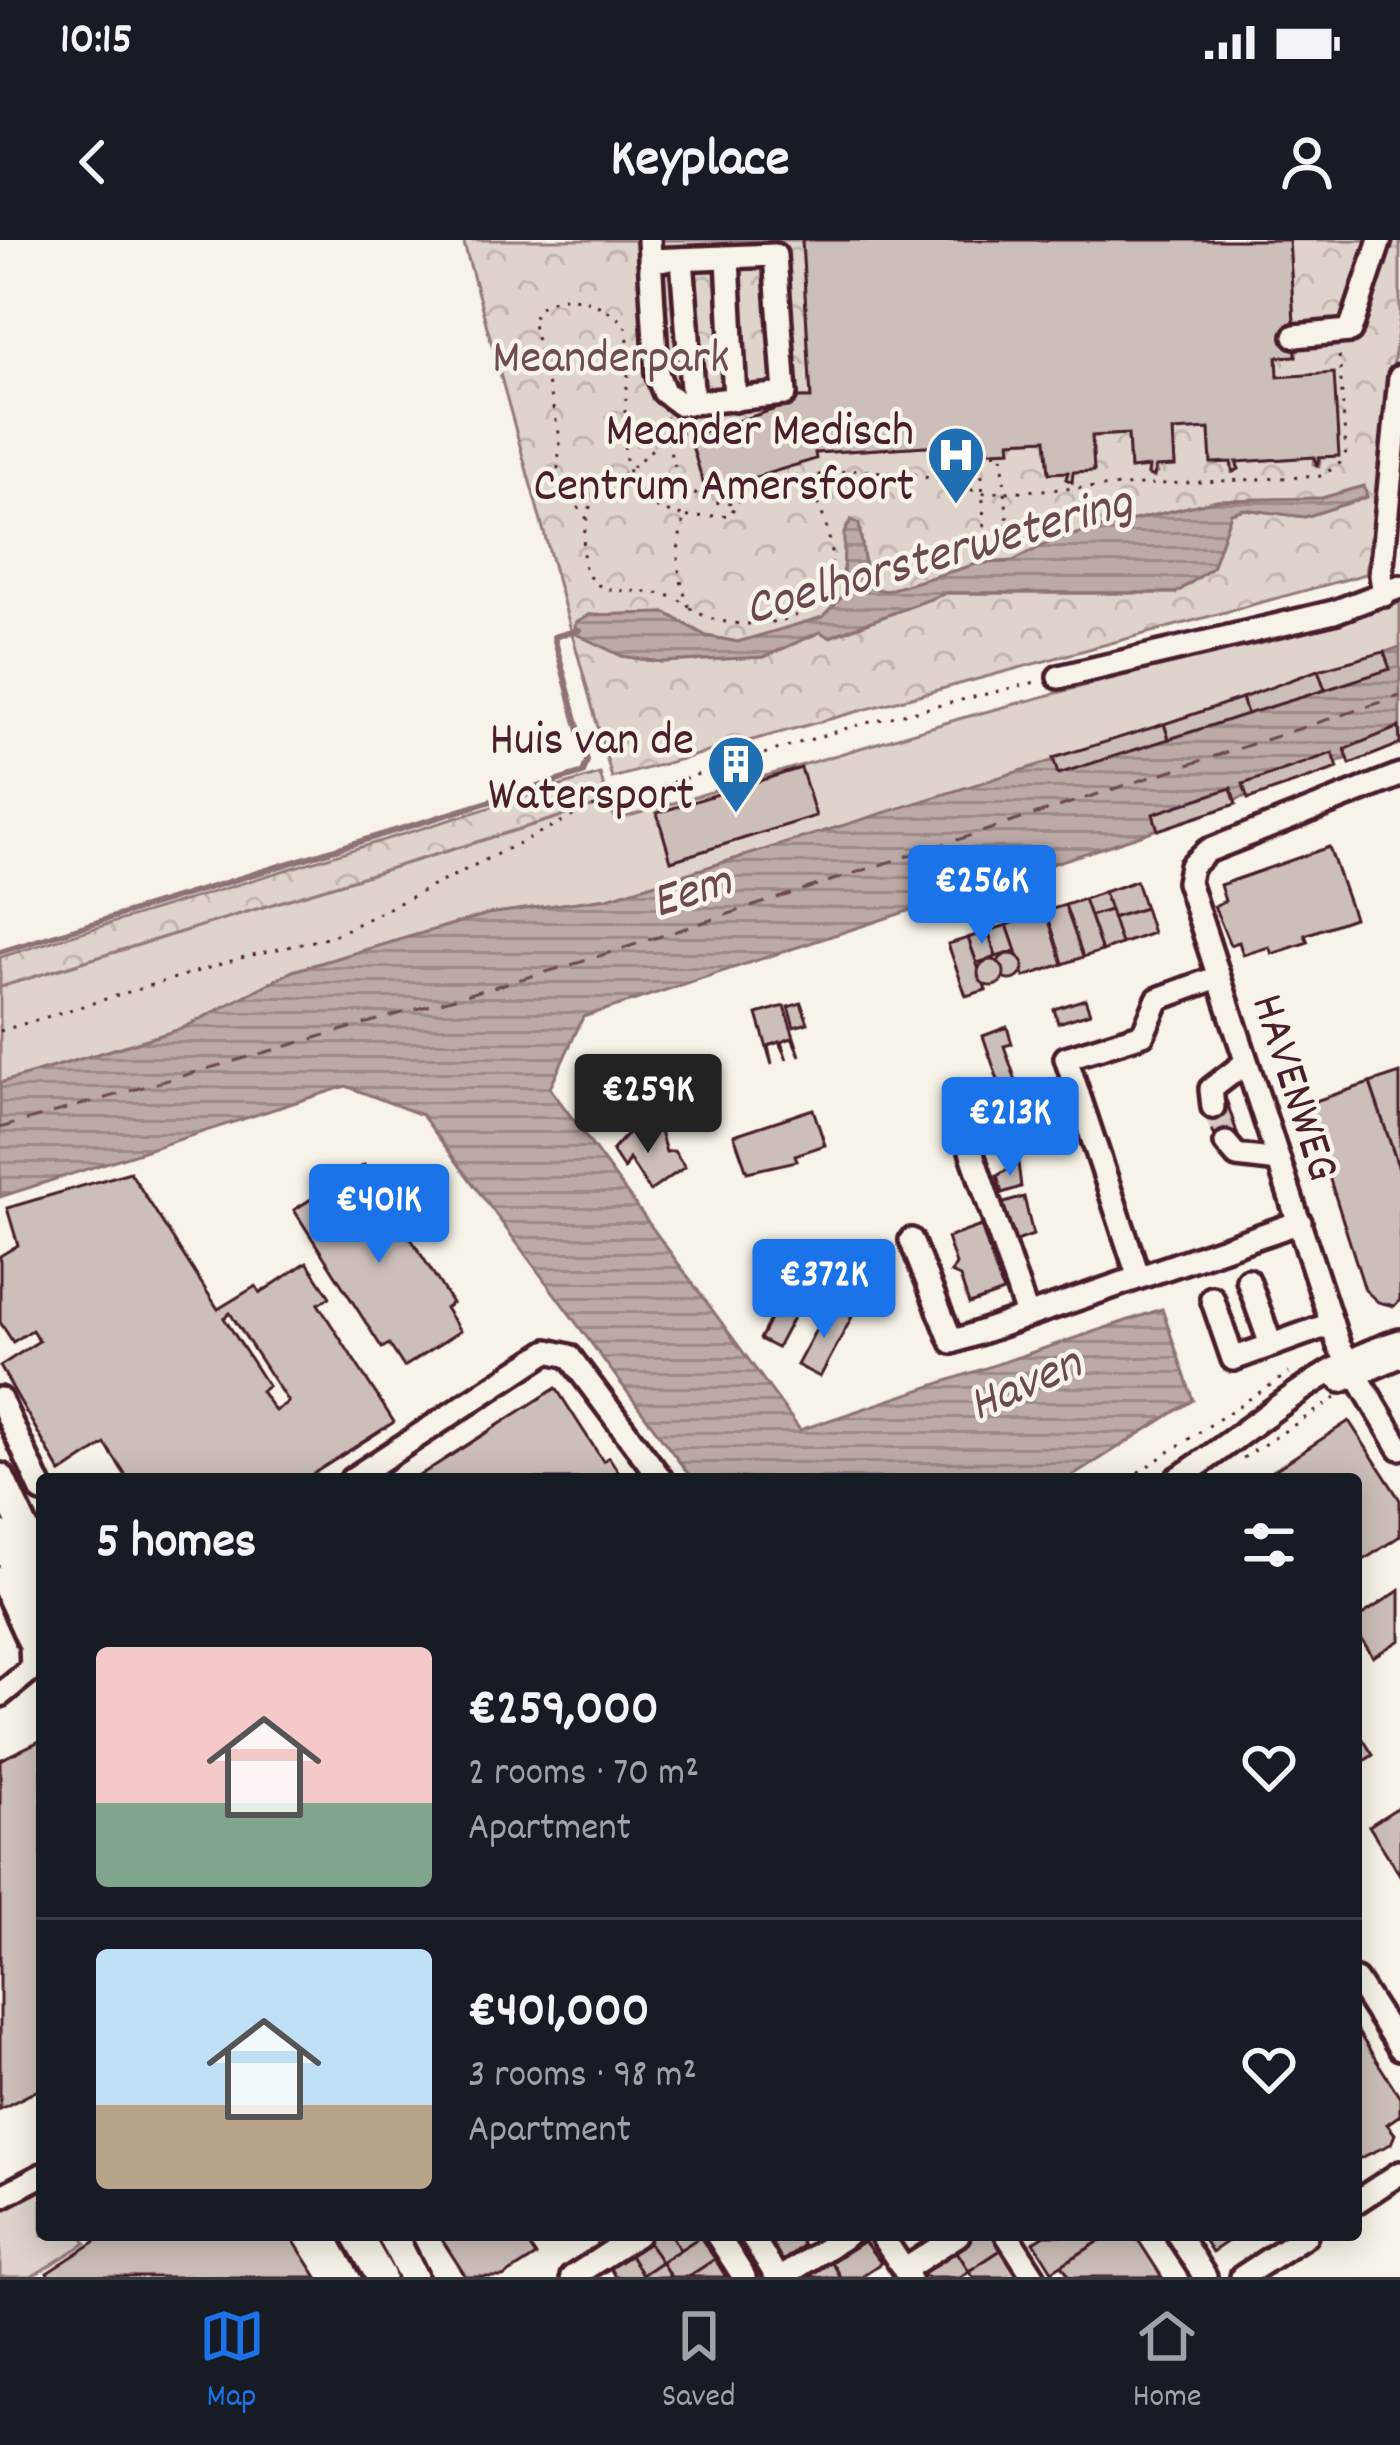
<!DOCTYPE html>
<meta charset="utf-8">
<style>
:root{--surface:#171b24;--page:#20242c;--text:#f1f3f6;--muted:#9ea1a6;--line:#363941;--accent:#1a73e8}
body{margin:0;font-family:Dekko,sans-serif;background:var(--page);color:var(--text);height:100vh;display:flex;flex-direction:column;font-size:45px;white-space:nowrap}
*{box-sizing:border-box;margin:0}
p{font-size:39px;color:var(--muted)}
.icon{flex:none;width:66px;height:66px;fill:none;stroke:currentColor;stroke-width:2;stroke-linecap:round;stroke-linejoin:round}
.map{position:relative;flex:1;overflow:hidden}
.side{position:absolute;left:36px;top:1233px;width:1326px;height:768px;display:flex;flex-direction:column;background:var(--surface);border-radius:12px;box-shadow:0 6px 30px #0003}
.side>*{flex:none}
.price{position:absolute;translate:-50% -102px;padding:0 27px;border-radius:12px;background:var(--accent);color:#fff;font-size:39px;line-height:78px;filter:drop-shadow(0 3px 6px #0008)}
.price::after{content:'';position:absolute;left:50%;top:72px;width:36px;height:27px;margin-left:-18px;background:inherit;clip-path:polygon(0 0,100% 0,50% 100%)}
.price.active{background:#222;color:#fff}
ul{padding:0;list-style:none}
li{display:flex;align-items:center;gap:36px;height:300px;padding:0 60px}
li+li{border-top:3px solid var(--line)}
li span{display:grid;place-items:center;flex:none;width:336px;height:240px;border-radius:12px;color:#555}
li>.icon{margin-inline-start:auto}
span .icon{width:144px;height:144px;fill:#fffc;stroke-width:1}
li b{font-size:51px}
h2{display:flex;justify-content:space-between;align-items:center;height:144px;padding:0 60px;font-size:51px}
.status{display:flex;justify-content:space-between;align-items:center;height:84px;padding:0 60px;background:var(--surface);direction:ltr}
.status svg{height:33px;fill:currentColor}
header{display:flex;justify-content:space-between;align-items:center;height:156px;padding:0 60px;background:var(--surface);font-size:54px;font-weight:700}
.menu{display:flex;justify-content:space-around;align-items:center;height:168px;border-top:3px solid var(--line);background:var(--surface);font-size:33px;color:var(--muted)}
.menu a{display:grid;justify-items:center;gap:6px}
.menu .active{color:var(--accent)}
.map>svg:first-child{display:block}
.grass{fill:#ded4cc;stroke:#947a7c;stroke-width:3}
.forest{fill:url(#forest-crowns);stroke:#947a7c;stroke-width:3;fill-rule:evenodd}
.water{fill:url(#water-rules);stroke:#8e7275;stroke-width:3}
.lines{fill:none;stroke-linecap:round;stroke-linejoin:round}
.stream{stroke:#8e7275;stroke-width:6}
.ferry{stroke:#6c4950;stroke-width:3;stroke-dasharray:15 12;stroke-linecap:butt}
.building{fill:#ccbfb9;stroke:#4a1f2b;stroke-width:3;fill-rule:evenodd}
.minor-tunnel{stroke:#d4c9c2;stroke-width:21;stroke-dasharray:21 10;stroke-linecap:butt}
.minor-casing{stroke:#4a1f2b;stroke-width:30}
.major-casing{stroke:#4a1f2b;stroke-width:36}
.path{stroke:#4a1f2b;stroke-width:3;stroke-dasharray:3 9;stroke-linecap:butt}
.minor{stroke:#f7f3e8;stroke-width:21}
.major{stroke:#f7f3e8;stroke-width:27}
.labels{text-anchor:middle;stroke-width:9;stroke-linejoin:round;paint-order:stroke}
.park-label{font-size:48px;fill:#6f4c53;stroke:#f7f3e8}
.poi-label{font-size:48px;fill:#4a1f2b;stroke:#f7f3e8;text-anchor:end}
.street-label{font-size:48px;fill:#4a1f2b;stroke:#f7f3e8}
.water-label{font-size:51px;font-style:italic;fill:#6c4950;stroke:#f7f3e8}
</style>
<div class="status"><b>10:15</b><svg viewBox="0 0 49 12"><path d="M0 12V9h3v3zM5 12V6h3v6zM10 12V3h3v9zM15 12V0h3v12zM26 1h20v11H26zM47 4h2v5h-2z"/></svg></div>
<header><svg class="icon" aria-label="back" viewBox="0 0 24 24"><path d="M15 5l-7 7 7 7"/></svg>Keyplace<svg class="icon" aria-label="person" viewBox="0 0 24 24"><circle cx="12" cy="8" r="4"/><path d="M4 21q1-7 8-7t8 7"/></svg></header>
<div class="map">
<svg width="1400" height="2037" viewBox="0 0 1400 2037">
<defs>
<pattern id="forest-crowns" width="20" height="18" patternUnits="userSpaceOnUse" patternTransform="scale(3)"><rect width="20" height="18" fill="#ded4cc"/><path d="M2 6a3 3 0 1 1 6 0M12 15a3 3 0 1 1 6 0" fill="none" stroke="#c0b6af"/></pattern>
<pattern id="water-rules" width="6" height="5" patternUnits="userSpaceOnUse" patternTransform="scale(3)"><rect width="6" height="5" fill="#bcaaa7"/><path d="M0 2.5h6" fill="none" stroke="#9b8a88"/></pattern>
</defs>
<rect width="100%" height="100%" fill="#f7f3e8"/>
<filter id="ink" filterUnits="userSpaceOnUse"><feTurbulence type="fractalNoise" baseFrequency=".00833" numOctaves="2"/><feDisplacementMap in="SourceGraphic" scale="24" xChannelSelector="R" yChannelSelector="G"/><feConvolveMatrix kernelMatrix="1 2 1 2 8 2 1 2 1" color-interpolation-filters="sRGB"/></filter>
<g filter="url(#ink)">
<g class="grass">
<path d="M1400,363V407L1250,460L608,658L488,674L293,731L181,789L0,843V747L608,562L616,580L962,478Z"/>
<path d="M42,1949V1995H81L86,2003L31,2037H0V1970Z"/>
</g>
<g class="forest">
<path d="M463,0H802L811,158H796L792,164L690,196L707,252L815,219V213L973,203L974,212L1010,210V201L1046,199L1049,233L1068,232L1066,239L1072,242L1073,232L1094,230L1092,196L1128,194L1130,228L1149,227L1152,237L1157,233L1155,227L1175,225L1173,191L1209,189L1211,223L1231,222L1232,232L1239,229L1236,222L1314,217L1313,225L1319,227L1334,134L1278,137L1277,117L1296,116L1289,0H1400V75L1366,334L612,538ZM1364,246L1367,257L1305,277L1244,269L1231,273L1212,328L1176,353H946L830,397L821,392L764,417L661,422L622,416L574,393L576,382L589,375L666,373L706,396L738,402L823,377L843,356L846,320L859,284L868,347L886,351L977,324L1013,321L1056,299L1217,260L1322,258Z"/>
<path d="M600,534L608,562L0,747V717Z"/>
</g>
<g class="water">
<path d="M1364,246L1367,257L1305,277L1244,269L1231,273L1212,328L1176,353H946L829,397L820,392L764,417L661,422L622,416L574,393L576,382L589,375L666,373L706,396L738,402L823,377L843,356L844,293L851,280L859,284L868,347L886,351L977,324L1013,321L1056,299L1217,260L1322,258Z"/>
<path d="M1400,407V499L1144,594L583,777L550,848L800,1190L1162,1069L1193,1160L1068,1239H692L422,875L346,846L0,957V843L181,789L293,731L488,674L608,658L1250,460Z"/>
</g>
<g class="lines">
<path class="stream" d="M0,712L583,533L587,521L554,397L579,390"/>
<path class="ferry" d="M0,888L581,722L1400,456"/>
</g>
<g class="building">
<path d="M802,0H1289L1296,116L1277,117L1278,137L1334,133L1339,216L1319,217L1317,227L1314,217L1236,222L1239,229L1233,232L1231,222L1211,223L1209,189L1173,191L1175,226L1155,227L1154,237L1148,235L1149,227L1130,229L1128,194L1092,196L1094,231L1073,232L1072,242L1066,239L1068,232L1049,233L1046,199L1010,201L1011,210L973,212V203L815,213L816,219L706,252L689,196L792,164L796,158H811Z"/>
<path d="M1384,412L1390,429L1325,450L1318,430Z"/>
<path d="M1318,430L1325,450L1247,474L1242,458Z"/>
<path d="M1242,458L1247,474L1169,499L1164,484Z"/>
<path d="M1164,484L1169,499L1058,534L1053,518Z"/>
<path d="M1399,487L1400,504L1350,524L1345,509Z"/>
<path d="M1333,513L1338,528L1248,559L1243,544Z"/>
<path d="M801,528L816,576L671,621L657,573Z"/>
<path d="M1231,548L1236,564L1158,590L1153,574Z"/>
<path d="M1329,607L1354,678L1305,695L1308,702L1272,714L1269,707L1243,715L1239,702L1230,705L1214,666L1225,661L1220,645Z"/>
<path d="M1136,641L1145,668L1112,678L1104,652Z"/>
<path d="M1104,652L1110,670L1090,676L1084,659Z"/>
<path d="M1084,659L1102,711L1083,717L1065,665Z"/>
<path d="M1065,665L1083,717L1063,724L1046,671Z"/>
<path d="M1145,668L1153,693L1121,704L1112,678Z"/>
<path d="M1110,670L1121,704L1102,711L1090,676Z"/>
<path d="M1046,671L1063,724L1024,737L1007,685Z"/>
<path d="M1007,685L1016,711L996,717L988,691Z"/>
<path d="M988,691L996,717L977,723L968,698Z"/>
<path d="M968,698L986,750L966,756L948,704Z"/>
<circle cx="1010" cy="727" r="13"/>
<circle cx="991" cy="733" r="13"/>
<path d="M1085,759L1090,773L1058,783L1054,769Z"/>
<path d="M801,763L808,783L794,787L788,767Z"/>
<path d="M784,766L800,816L792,798L781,802L787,820L779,802L768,806L772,825L757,774Z"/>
<path d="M1007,787L1012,804L1004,806L1028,876L1012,881L983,796Z"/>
<path d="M1400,833V932L1370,843Z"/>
<path d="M1370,843L1400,932V1060L1394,1066L1378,1062L1365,1050L1306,864Z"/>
<path d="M1227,862L1239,899L1218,906L1205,870Z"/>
<path d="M813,869L825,905L795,915L797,921L747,932L734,895Z"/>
<path d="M658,885L666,912L674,911L685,927L650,951L629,919L624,929L612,911L629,892Z"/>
<path d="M1018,923L1021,947L1002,953L997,936Z"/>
<path d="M364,925L452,1063L445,1068L460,1091L404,1127L389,1104L382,1108L294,970Z"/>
<path d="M130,932L218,1069L256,1046L260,1053L307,1022L330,1057L318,1064L394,1182L305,1239H128L105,1204L61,1233L0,1126L39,1101L32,1090L13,1102L0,1082V1016L18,1005L7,968ZM230,1073L288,1162L275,1171L261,1151L268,1146L224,1078Z"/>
<path d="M1024,957L1033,995L1014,1002L1001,964Z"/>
<path d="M981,986L1003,1052L969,1064L960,1037L951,1033L956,1024L947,998Z"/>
<path d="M786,1048L804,1057L777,1108L760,1099Z"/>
<path d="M829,1065L852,1077L820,1137L797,1125Z"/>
<path d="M556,1148L603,1221L609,1217L623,1239H414Z"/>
<path d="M1349,1181L1400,1260V1296L1356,1325V1239H1261Z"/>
<path d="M1400,1350V1400L1373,1417L1356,1390V1379Z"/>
<path d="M1356,1488L1373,1515L1356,1526Z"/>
<path d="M42,1500V1848L0,1869V1520Z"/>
<path d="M1400,1566V1635L1369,1586Z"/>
<path d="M1356,1789L1400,1857V1875L1387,1884L1395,1894L1391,1904L1356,1920Z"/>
<path d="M105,1995H290L317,2037H49L47,2033Z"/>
<path d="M439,1995H522L536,2016L503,2037H466Z"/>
<path d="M652,1995H671L680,2010L661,2022L646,1999Z"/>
<path d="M671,1995H699L700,1997L680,2010Z"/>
<path d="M764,1995H797L803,2005L781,2023Z"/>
<path d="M974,1995L996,1996L1004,2008L969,2031L954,2007Z"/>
<path d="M1045,1995H1109L1052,2031L1034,2002Z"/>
<path d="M1109,1995H1135L1162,2037H1070L1062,2025Z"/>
<path d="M1201,1995H1237L1212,2012Z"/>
<path d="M700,1997L715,2019L688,2037H671L661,2022Z"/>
<path d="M646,1999L661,2022L642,2035L627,2011Z"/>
<path d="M864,2001L881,2023L860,2037H840L831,2022Z"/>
<path d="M954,2007L969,2031L960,2037H926L921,2029Z"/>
<path d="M1004,2008L1020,2037H973L969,2031Z"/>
<path d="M627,2011L642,2035L638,2037H615L610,2028Z"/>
<path d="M715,2019L726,2037H688Z"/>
<path d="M661,2022L671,2037H638L642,2035Z"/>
<path d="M831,2022L840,2037H808Z"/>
</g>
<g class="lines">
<path class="minor-tunnel" d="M1213,867L1226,903"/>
<defs>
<g id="minor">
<path d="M649,0L657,133L664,152L680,164L785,154L775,15L650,20"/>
<path d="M728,18L735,160"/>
<path d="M682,19L693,162"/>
<path d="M1295,96L1350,91L1380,0"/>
<path d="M1384,355L1381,335L1400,137"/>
<path d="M1059,437L1334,372L1400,347"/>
<path d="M1400,535L1207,611L1191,626L1188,642L1339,1106L1400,1208"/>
<path d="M1213,867L1211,849L1245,823"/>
<path d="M1226,903L1237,916L1279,921"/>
<path d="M971,911L1027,1075"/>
<path d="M911,1000L952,1102L1300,982"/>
<path d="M1138,1035L1066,818L1143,794L1158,759L1218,737"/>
<path d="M1248,1040L1271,1105"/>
<path d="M1212,1058L1233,1119L1331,1084"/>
<path d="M1341,1141L1400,1116"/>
<path d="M0,1159L42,1251"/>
<path d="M352,1239L548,1111L569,1116L661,1239"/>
<path d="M1177,1239C1251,1192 1315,1126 1400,1101"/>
<path d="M0,1338L31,1406L32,1429L0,1455"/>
<path d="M1356,1740L1400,1808"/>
<path d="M0,1957L42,1935"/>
<path d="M1356,1962L1400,1933"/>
<path d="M717,1995L744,2037"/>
<path d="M751,1995L777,2037"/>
<path d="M881,1995L909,2037"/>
<path d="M1007,1995L1034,2037"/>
<path d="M1178,1995L1205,2037"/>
<path d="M904,2030L958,1995"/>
<path d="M572,2037L637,1995"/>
<path d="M782,2037L847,1995"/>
<path d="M1242,2037L1306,1995"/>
</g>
<g id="major">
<path d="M0,1238L42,1327"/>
<path d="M0,1295L42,1384"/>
<path d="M357,1995L381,2037"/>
<path d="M392,1995L413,2037"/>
</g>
</defs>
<use href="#minor" class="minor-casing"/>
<use href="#major" class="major-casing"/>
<g class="path">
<path d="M665,177C667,219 683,270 734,262"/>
<path d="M687,277L731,275L736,262L825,233L858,230L914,234L983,253L1322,236L1340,223L1346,212L1339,113"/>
<path d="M587,279L557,240L560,197L532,80L540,67C569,47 601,63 625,84C640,139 600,220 650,264C658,270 676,274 685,277C674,309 677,336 689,367C646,327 556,394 591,263L666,197L713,182"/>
<path d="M984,286L981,214L1002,213L1008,286"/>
<path d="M690,368C726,393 794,388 828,357C837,320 829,269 802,242"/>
<path d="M0,791L248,716L331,697L589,568L854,486L1040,441"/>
<path d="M1243,1218L1336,1158"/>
<path d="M1128,1239L1289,1133"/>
</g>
<use href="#minor" class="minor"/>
<use href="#major" class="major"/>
</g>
</g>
<defs>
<symbol id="hospital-pin" viewBox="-11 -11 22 30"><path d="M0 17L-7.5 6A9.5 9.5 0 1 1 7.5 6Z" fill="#1f6fb2" stroke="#f7f3e8"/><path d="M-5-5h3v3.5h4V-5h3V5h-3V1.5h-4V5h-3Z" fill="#fff"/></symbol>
<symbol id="building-pin" viewBox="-11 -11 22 30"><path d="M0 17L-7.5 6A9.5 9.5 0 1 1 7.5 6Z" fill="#1f6fb2" stroke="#f7f3e8"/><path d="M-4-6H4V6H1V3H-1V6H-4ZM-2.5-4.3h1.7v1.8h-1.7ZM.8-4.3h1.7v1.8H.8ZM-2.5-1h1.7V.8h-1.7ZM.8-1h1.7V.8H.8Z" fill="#fff"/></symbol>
</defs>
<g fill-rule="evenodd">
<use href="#hospital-pin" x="923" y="182" width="66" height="90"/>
<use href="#building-pin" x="703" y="491" width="66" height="90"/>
</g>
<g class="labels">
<g class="park-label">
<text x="611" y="131">Meanderpark</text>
</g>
<g class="poi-label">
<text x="914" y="204">Meander Medisch<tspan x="914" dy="55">Centrum Amersfoort</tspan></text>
<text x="694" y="513">Huis van de<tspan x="694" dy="55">Watersport</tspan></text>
</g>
<g class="street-label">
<text transform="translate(1299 846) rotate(72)" y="17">HAVENWEG</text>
</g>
<g class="water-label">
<text transform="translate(937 311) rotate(-16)" y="18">Coelhorsterwetering</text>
<text transform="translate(690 647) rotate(-18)" y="18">Eem</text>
<text transform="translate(1023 1140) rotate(-24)" y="18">Haven</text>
</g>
</g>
</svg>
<b class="price" style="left:982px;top:707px">€256K</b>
<b class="price active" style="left:648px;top:916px">€259K</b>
<b class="price" style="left:1010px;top:939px">€213K</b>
<b class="price" style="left:379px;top:1026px">€401K</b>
<b class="price" style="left:824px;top:1101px">€372K</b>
<section class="side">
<h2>5 homes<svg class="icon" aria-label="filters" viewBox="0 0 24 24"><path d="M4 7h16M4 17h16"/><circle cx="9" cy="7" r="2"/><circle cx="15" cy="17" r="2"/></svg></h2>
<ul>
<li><span style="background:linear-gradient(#f6c9c9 65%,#7fa58c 0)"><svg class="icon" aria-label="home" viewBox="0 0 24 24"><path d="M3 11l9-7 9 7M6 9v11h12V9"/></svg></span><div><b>€259,000</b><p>2 rooms · 70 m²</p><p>Apartment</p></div><svg class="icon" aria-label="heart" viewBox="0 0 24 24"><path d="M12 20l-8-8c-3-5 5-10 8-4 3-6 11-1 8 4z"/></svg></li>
<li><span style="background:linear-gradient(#bfe0f5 65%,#b9a48a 0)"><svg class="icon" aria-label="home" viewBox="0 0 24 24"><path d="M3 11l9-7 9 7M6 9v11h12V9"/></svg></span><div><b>€401,000</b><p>3 rooms · 98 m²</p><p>Apartment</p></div><svg class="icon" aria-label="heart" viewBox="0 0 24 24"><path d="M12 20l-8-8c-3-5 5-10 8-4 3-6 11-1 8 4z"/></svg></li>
</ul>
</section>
</div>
<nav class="menu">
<a class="active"><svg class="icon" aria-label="map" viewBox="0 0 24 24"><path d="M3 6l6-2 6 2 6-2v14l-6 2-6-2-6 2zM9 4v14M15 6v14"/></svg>Map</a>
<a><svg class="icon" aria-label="saved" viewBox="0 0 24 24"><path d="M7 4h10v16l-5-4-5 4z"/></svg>Saved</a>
<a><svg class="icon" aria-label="home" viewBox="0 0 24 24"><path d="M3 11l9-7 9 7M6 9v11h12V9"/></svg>Home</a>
</nav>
